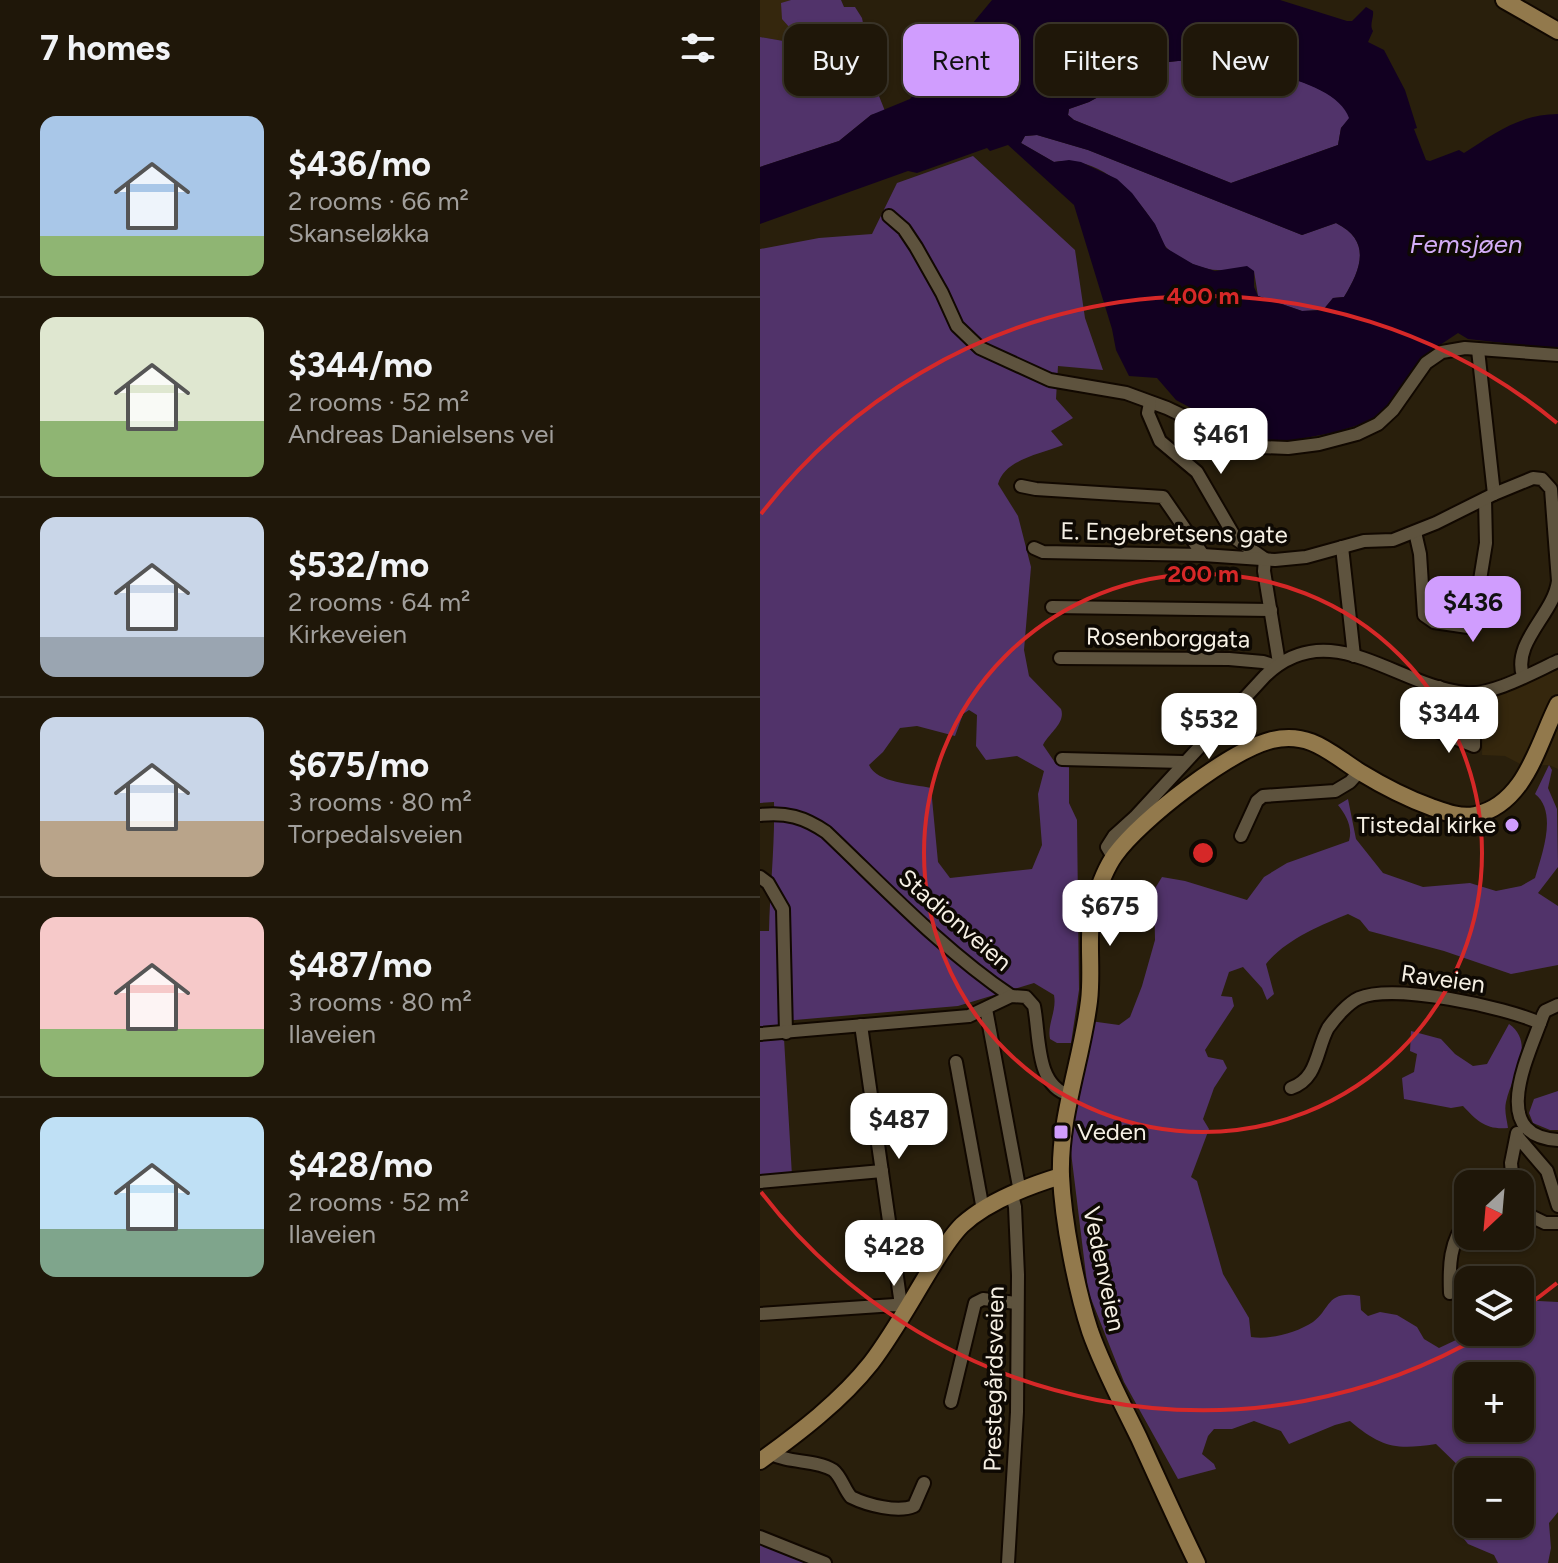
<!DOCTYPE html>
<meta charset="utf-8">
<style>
:root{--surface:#1f1709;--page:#272012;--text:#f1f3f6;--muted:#a19f9c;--line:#3c362a;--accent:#d09dfe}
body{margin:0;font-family:Figtree,sans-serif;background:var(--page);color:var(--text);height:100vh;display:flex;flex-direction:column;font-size:30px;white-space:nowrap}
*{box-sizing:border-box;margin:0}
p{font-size:26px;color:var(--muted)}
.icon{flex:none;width:44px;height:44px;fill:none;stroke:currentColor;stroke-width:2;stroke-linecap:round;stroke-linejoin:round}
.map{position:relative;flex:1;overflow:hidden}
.sheet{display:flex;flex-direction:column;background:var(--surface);width:760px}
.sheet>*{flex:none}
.banner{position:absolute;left:24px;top:24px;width:654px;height:72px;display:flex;gap:16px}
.needle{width:52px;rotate:206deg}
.buttons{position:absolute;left:694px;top:1170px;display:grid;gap:16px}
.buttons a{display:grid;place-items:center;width:80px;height:80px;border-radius:16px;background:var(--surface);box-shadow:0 2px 6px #0004,0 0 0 2px var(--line);font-size:40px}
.price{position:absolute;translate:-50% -68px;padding:0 18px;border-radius:16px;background:#fff;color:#222;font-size:26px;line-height:52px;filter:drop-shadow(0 2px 4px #0008)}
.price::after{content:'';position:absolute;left:50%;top:48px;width:24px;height:18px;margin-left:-12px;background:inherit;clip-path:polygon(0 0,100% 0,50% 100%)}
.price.on{background:var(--accent);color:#111}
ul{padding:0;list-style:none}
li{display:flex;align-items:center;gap:24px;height:200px;padding:0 40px}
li+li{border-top:2px solid var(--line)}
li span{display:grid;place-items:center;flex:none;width:224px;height:160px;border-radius:16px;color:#555}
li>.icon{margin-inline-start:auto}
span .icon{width:96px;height:96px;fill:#fffc;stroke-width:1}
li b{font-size:34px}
h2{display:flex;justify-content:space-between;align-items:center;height:96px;padding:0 40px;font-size:34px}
.tag{padding:0 28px;border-radius:16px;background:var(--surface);box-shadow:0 2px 6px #0004,0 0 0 2px var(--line);font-size:28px;line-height:72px}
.tag.on{background:var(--accent);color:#111}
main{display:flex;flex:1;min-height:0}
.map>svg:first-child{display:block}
.built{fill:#35270d}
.green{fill:#51336a;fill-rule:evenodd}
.water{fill:#120021;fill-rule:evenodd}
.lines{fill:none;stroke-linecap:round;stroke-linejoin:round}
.minor-casing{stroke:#110800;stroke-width:16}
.major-casing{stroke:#110800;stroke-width:20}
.minor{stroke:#5e533e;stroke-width:12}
.major{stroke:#92794c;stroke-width:16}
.ring{fill:none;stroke:#d62828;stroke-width:4}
.poi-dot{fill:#d09dfe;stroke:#0e0903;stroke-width:3}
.labels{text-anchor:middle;stroke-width:7;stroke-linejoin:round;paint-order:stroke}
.street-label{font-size:24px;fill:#f6f0e4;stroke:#0e0903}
.poi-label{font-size:24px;fill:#f6f0e4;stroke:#0e0903;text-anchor:end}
.water-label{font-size:26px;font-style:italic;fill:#d3adf6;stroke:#0e0903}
.centre{fill:#d62828;stroke:#0e0903;stroke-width:4}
.ring-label{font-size:24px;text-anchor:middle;font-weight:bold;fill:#d62828;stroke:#0e0903;stroke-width:7;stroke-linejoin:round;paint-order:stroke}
</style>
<main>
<section class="sheet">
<h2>7 homes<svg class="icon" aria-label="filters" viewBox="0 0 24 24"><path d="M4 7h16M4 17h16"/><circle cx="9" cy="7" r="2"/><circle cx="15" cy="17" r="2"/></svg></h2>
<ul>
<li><span style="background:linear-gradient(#a9c7e8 75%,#8fb573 0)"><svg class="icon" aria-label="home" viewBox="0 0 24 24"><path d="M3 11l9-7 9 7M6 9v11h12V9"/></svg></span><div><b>$436/mo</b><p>2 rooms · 66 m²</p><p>Skanseløkka</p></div></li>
<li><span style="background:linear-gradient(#dfe7d0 65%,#8fb573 0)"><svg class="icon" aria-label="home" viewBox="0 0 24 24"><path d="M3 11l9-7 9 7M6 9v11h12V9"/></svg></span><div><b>$344/mo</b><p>2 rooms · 52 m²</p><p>Andreas Danielsens vei</p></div></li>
<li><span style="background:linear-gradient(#c9d6e8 75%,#9aa5b1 0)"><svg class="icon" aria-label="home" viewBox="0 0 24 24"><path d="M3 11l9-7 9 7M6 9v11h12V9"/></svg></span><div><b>$532/mo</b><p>2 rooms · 64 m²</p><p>Kirkeveien</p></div></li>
<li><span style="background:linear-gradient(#c9d6e8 65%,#b9a48a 0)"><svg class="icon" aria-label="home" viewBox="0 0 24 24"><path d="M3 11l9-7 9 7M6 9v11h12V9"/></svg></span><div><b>$675/mo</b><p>3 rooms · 80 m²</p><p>Torpedalsveien</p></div></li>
<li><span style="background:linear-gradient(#f6c9c9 70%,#8fb573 0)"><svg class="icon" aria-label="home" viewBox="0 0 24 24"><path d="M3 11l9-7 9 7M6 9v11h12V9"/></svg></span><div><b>$487/mo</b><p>3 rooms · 80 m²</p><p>Ilaveien</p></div></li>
<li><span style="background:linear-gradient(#bfe0f5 70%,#7fa58c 0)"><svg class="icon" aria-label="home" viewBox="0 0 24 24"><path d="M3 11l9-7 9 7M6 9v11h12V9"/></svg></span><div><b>$428/mo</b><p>2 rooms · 52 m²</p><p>Ilaveien</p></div></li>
</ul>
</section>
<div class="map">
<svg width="798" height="1563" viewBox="0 0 798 1563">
<rect width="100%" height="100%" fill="#291f0c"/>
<g class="built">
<path d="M0,0H31L22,3L38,37L35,43L0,37Z"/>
<path d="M798,656V769L789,765L764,766L745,756L722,755L724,685Z"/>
</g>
<g class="green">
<path d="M31,0H81L84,7H95L102,18L117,91L125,111L111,115L79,141L0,167V37L35,43L38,37L22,19L21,3Z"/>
<path d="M418,61C457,61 576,75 590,118L581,128L578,145L471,183L314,120L308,115L309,109L329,102L360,85L369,74L389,64Z"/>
<path d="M277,135L328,150L542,235L576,223C612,241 601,269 584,297L573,298L563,310L542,311L498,296L494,271C480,267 472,271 458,270C443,270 419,260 408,249C401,243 399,230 393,222C372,189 336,155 294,162L261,143L265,136Z"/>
<path d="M213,156L315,250L325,318L343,370L298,366L296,399L313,418L291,431L303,445C281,454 245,459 238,484L258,516L271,567L264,650L269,676L301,709C306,723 289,733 283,745L296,764L309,765V803L317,820L319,990L311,1043H297L290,1039C287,1024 297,1011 294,995L274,983L198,1006L23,1021L32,1176L0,1178V931H9C10,888 15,845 14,802L0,803V249L59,238L112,234L137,183ZM209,710L217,715L216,746L226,760L257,756L284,771L278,794L282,845L272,869L190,878L178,862L171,788C153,784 117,783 109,765L123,752L140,728L157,726L195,736L203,714Z"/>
<path d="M789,765L792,770L788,788L797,809L798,867L778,893L798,906V965L751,974L684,951L609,931L600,920L588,914C561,925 525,940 506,964L514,994L507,1000L502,988L483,967L469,972L461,996L472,997L474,1006L445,1050L448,1057L463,1060L467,1068L454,1088L443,1119L449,1129L431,1177L437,1181L463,1274L489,1318L491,1337C510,1340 536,1333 553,1322C571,1309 566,1290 600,1296L601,1310L608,1316L620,1312L637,1315L657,1327L664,1339L679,1348L696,1340L711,1341L719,1332H760V1300L798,1302V1512L789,1523L791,1548L788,1563H738L734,1555L708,1544L692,1524L695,1506L708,1479V1524H760V1472H708V1475L676,1444C636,1450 622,1448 590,1421L575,1425L529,1444L521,1431L494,1421L472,1429H454L448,1436L442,1454L454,1464L456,1469L418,1479L364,1382L328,1291L309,1136L330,1021L359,1025L370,1017L382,986L395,940L394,890L402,877L425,881L487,900L504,877L527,863L589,841C593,827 586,815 578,805L588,799L596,839L623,873L663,887L710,883L736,891L761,886L775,878C782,854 798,812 775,794ZM708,1376H760V1428H708Z"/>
<path d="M749,1024C777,1044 751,1077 746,1102C744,1111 747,1120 748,1128C726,1130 717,1121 703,1106L691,1108L644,1099L642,1078L654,1072L657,1054L650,1051L651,1031L681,1039L695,1054L713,1066L727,1064Z"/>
<path d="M798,1091V1130H790L773,1123L769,1113L774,1099Z"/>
<path d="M0,1541L55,1563H0Z"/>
</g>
<path class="water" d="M232,0H520L587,21H592L606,7L613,11C614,18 609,25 613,31L608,42L624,50L645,90L657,128L654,129L666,160L670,161L699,150L704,153C735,133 760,114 798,114V349L708,339L698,333L665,355L634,399L611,421L576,432L535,440H506L468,428L416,400L397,378L369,376L356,350L352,329L314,205L248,145L230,151L227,148L157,173L148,171L0,224V167L79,141L111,115L150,99ZM418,61C457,61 575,75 589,118L581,128L578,145L471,183L314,120L308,115L309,109L329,102L360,85L369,74L389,64ZM277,135L328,150L542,235L576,223C612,241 601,269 584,297L573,298L563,310L542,311L498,296L494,287V271L487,266L455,271L433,264L406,248L395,224L372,193L357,179L321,162L309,160L294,162L261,143L265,136Z"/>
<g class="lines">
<defs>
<g id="minor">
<path d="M129,216L144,229L156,247L182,293L197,326L220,348L290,380L366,393L407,408L472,439L500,447L528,448L559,444L597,434L618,424L633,410L666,363L682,352L705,348L798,355"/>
<path d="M718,350L734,494"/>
<path d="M390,403L388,413L400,441L437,472L476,539L505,559L504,571L519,663"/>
<path d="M261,486L276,489L403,497L443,555"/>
<path d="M655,532L660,554L664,615L674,622L708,627L714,617L726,543L725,499"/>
<path d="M582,547L594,656"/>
<path d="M274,548L283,552L443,555L515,560L546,557L604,541L633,540L676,523L734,494L773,478L782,479L791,489L798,581C794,614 752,642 763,676"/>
<path d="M292,607L511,610"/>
<path d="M300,658L469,659L503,662L516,666"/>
<path d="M679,687L675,699L659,720L667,727L714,746V693"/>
<path d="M302,759L423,762"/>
<path d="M0,815C26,812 44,817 66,832C125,888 183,950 251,996"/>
<path d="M481,836L497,801L503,796L575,791L590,782L599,772"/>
<path d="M353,857L347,847L354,836L375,817L505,676C570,613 637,687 706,693C731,696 774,672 798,661"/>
<path d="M0,877L8,883L23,909L26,1033"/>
<path d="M798,1005L785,1011L783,1015C770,1053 726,1136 798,1140"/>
<path d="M226,1009L260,1192"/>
<path d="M101,1025L140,1298L146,1307"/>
<path d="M0,1034L209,1016L251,996L266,997L274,1006C280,1035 275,1087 310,1095"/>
<path d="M196,1062L223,1210"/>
<path d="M531,1088C558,1079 556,1050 568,1028C575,1018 588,1003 599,998C634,983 745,1007 780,1023"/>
<path d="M757,1136L787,1171L798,1206"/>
<path d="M0,1182L122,1171"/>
<path d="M753,1184L751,1163L757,1133"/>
<path d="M760,1211L785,1223H798"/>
<path d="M690,1293C689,1268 689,1240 708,1220"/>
<path d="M0,1314L135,1305L146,1307"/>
<path d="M191,1402L215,1303L223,1299L256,1303"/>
<path d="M10,1453C29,1464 55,1459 73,1470C81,1476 84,1489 91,1497C107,1505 138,1513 154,1506L164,1483"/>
<path d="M0,1537L65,1563"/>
<path d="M248,1563L257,1412L258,1275L255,1207L252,1195"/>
</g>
<g id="major">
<path d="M744,0L798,31"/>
<path d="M0,1461C39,1433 81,1401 111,1363C133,1334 151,1301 170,1270C180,1254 189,1238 202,1225C228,1201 268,1186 301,1176"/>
<path d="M437,1563C417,1522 398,1480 379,1438C362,1403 343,1368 330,1331C316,1288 303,1221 301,1176C299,1117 322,1059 329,1001C333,969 326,935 334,903C339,886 345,869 355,855C381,819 469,751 512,740C551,731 571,754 600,772C623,786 646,798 671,807C685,812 700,818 715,815C766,804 778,743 798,704"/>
</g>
</defs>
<use href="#minor" class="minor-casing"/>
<use href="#major" class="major-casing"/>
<use href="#minor" class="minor"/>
<use href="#major" class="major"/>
</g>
<g class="ring">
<circle cx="443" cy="853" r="279"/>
<path d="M797 1283A557 557 0 0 1 762 1309M726 1333A557 557 0 0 1 1 1192M1 514A557 557 0 0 1 797 423"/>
</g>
<g class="poi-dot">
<circle cx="752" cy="825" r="8"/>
<rect x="293" y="1124" width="16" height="16" rx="4"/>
</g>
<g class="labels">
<g class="street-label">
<text transform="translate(414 533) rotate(1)" y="8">E. Engebretsens gate</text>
<text transform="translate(408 638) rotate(1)" y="8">Rosenborggata</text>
<text transform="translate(195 920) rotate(41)" y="8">Stadionveien</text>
<text transform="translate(683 979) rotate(8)" y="8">Raveien</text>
<text transform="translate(344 1269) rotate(78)" y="8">Vedenveien</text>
<text transform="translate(234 1379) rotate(-89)" y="8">Prestegårdsveien</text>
</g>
<g class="poi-label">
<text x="736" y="833">Tistedal kirke</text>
<text x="317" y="1140" text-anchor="start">Veden</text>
</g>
<g class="water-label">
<text x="706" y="253">Femsjøen</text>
</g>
</g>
<circle cx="443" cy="853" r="12" class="centre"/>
<g class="ring-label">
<text x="443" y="304">400 m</text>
<text x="443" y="582">200 m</text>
</g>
</svg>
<div class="buttons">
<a><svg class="needle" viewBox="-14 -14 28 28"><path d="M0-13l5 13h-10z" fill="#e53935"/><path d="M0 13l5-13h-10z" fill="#a19f9c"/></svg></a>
<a><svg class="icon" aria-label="layers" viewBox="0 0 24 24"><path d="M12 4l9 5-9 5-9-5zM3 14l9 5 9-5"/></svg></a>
<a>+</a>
<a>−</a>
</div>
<b class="price" style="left:461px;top:476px">$461</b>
<b class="price on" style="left:713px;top:644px">$436</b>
<b class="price" style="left:689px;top:755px">$344</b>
<b class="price" style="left:449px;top:761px">$532</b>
<b class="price" style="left:350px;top:948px">$675</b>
<b class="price" style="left:139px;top:1161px">$487</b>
<b class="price" style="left:134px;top:1288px">$428</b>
<div class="banner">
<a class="tag">Buy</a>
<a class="tag on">Rent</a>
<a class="tag">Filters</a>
<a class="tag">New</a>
</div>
</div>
</main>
